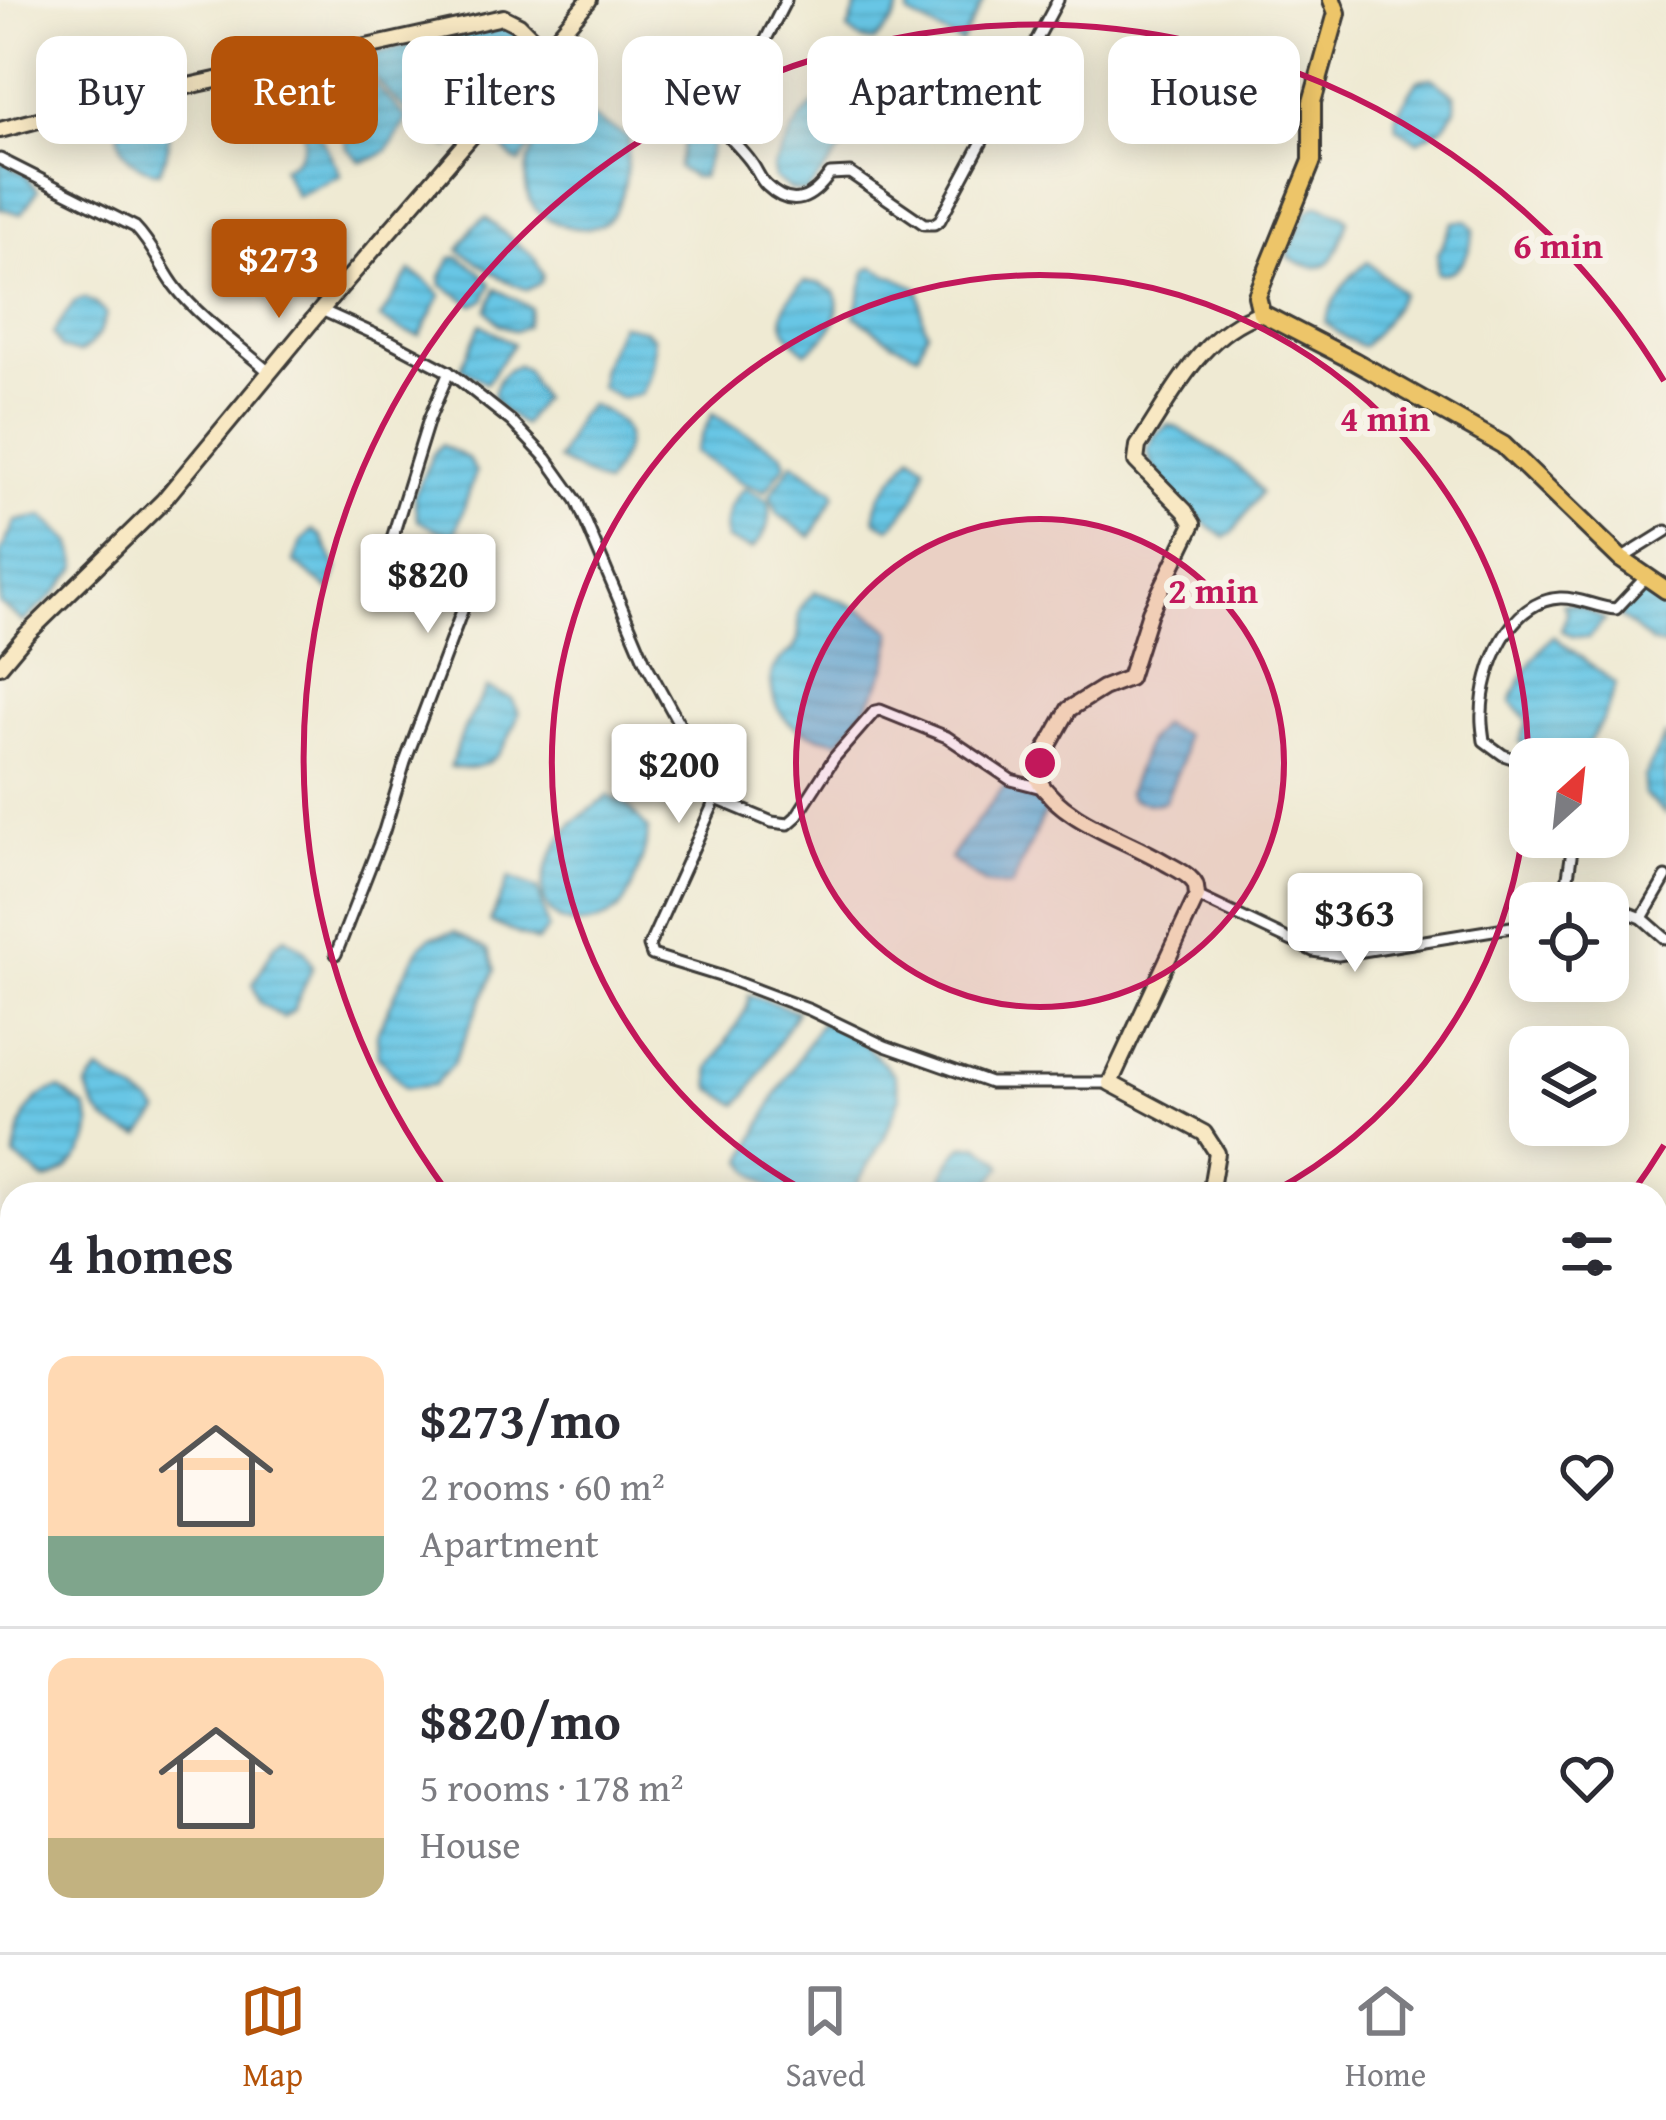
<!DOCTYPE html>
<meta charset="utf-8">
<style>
:root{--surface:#fff;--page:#f7f7f7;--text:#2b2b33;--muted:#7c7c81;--line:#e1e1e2;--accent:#b45309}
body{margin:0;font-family:"Gentium Book Plus",serif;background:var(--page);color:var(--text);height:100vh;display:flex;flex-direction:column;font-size:45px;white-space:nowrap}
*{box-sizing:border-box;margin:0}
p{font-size:39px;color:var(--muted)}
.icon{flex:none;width:66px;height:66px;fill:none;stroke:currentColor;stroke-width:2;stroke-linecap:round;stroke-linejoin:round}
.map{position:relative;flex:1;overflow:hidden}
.side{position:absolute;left:0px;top:1182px;width:1668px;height:771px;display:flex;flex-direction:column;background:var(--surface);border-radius:36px 36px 0 0;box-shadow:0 6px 30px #0003}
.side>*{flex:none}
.top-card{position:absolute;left:36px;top:36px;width:1596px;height:108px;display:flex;gap:24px}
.needle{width:78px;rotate:27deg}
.fabs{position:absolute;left:1509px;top:738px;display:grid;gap:24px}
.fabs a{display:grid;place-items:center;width:120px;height:120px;border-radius:24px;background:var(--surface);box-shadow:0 6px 30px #0003;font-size:60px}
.price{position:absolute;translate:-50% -102px;padding:0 27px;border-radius:12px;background:#fff;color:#222;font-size:39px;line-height:78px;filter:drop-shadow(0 3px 6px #0008)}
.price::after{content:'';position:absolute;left:50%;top:72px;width:36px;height:27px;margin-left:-18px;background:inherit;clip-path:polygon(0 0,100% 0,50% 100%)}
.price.current{background:var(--accent);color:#fff}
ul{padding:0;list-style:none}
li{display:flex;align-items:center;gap:36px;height:300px;padding:0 48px}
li+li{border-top:3px solid var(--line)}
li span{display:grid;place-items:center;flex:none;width:336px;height:240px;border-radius:24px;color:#555}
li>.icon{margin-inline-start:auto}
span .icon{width:144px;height:144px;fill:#fffc;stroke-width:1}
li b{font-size:51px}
h2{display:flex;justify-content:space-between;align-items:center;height:144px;padding:0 48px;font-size:51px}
.chip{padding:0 42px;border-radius:24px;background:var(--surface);box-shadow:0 6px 30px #0003;font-size:42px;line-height:108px}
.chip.current{background:var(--accent);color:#fff}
.dock{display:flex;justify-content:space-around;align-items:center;height:168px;border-top:3px solid var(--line);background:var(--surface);font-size:33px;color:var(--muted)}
.dock a{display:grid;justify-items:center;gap:6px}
.dock .current{color:var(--accent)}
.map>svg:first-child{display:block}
.water{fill:url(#water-rules);stroke:#427180;stroke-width:3}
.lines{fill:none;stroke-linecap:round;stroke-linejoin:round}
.street-casing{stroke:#3c3b37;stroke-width:15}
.secondary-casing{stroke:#3c3b37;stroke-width:20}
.highway-casing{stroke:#3c3b37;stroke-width:22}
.street{stroke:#fff;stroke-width:9}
.secondary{stroke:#f8e8c3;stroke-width:14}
.highway{stroke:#edc569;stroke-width:16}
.ring{fill:none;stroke:#c2185b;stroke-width:6}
.centre{fill:#c2185b;stroke:#f7f3e8;stroke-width:6}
.ring-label{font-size:36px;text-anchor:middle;font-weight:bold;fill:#c2185b;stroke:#f7f3e8;stroke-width:12;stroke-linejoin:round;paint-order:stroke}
</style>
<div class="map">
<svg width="1666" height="1952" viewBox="0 0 1666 1952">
<defs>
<pattern id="water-rules" width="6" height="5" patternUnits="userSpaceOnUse" patternTransform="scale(3)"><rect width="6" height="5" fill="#67c6e5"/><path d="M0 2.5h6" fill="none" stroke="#59aac4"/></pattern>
</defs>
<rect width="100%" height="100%" fill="#f7f3e8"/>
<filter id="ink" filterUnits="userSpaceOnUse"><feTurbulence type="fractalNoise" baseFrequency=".00833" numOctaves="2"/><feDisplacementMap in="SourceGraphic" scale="24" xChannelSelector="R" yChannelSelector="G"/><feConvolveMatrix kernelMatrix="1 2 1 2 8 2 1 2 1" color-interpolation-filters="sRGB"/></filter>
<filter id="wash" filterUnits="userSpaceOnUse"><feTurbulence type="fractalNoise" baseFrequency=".004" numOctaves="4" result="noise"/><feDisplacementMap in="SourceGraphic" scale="48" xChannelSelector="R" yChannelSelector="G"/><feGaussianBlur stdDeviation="2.7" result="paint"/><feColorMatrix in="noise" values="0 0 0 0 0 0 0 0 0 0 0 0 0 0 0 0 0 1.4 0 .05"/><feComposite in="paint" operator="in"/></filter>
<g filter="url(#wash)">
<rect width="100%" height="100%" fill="#efead3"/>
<g class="water">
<path d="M859,0H900C900,18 886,30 874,42L861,40L848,30Z"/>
<path d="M910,0H984L961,43L909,15Z"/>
<path d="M502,22L521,34L534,51L525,67L449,147C417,119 383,94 360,57Z"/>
<path d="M642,37L677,49L681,61L673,76L656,80L636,73Z"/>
<path d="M352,62L407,118C393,143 390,156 361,162L347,148L337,116L312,107L307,92L306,72Z"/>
<path d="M1432,78L1455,95L1456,109L1444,126L1418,141L1397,128L1396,115L1418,80Z"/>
<path d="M542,86L561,94L520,163L514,160L494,139L533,88Z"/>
<path d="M832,92L855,99L865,109L847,144L806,193L790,190L774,178L773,168C787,143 803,103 832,92Z"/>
<path d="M567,110H579L629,138C627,163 628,199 609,219C589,239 538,224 529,198C517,165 541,128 567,110Z"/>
<path d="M129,112L165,124C172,142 167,155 159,172C128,166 114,148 120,117Z"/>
<path d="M309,129L321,137L341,175L296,196L282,168C298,162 306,149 304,132Z"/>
<path d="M694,130L712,135L714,139L702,177H693L678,168L684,141Z"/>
<path d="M0,161L24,174L38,190L21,214L0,208Z"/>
<path d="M1318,205L1343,214L1348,220C1337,255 1330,283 1289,257V250L1307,211Z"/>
<path d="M486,218L535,258L543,275L540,283L527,290L501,278L459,250L474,226Z"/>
<path d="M1467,220L1474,230C1470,252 1462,276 1437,273L1438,253L1453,222Z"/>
<path d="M459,257L479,271L491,284L484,300L474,305L442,285L441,277L451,258Z"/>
<path d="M1368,262L1402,293L1384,322L1363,347L1345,338L1325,322C1335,296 1345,278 1368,262Z"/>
<path d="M873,267L918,288C924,304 918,313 927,331L918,354L892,342L855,316L866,271Z"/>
<path d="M410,271L425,280L441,295L420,336L406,332L380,319Z"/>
<path d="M804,282L818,283L835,292C844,317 827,339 806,352C774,328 777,307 804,282Z"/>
<path d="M496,289L531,308L526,326L515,331L499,324L487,310Z"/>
<path d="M84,298L96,304L106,314C101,332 95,344 79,353L61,348L53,333L74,302Z"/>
<path d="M481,324L513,344L486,383L461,368Z"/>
<path d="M620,324L644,330L653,337C655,358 652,376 641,394L621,398L600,387L601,369Z"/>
<path d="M518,365L526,370L541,399L523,425L502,410L493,398C495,381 502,372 518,365Z"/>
<path d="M589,405C641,422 631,447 605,485L558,460L578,416Z"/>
<path d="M712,414L782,453L786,463L765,492L741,482L694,452Z"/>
<path d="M1168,425L1176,427C1202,443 1247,466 1261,493L1234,531L1225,538C1194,516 1157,488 1147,450L1154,436Z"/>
<path d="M441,445L467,458L476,472L455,534L440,531L417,520L414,496L433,454Z"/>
<path d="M912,454L925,465C924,488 906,512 890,528L876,521C871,496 899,475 912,454Z"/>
<path d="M793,462L833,490L835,495L811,537L778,514L770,495Z"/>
<path d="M745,488L769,501C773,519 766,536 752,549L726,540C724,520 729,501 745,488Z"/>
<path d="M43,516L72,543L78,567L52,597L23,622L0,604V553L16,521Z"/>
<path d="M313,530L321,536L337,568L330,591L294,562L301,542Z"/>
<path d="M815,592C841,600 874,612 892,632C892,672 866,713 839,741C806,734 776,726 772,688C771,679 770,677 773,669C779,657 792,656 797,642C805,616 787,618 815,592Z"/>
<path d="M1641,593L1666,605V647L1652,643L1619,616L1629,599Z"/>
<path d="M1563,603L1576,604L1605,620L1588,638L1572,636L1561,630L1567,614Z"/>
<path d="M1553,636L1616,684L1603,720L1578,759C1559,759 1533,758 1520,742L1527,720L1511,702C1520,677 1535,655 1553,636Z"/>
<path d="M487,688L512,699L519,713C505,750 494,774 450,767L464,729Z"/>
<path d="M1161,724L1184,735L1182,761L1165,801C1154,806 1142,803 1131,798L1128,793L1147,741Z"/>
<path d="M1666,734V814L1644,794V777Z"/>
<path d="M1007,783L1027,791L1046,810L1011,887L985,884L950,859C966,832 988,809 1007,783Z"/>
<path d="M608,796L625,803L649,830C646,849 632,897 619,909C594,930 550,932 543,895C539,874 558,841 571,825C580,815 597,806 608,796Z"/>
<path d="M509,878L538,889L548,929L537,942L490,922Z"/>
<path d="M455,932L488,950L495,970L453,1064L434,1085L405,1088L378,1056L377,1033L403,977L421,946L431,937Z"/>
<path d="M285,937L304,949L313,966L293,1011L283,1018L259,1002L253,984L275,945Z"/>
<path d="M749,995L797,1011L751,1089L738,1105L711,1088L710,1068L747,1008Z"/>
<path d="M822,1020L866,1046L894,1074L900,1097L885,1136L851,1194C802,1194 775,1206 744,1161L773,1100Z"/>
<path d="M99,1071L152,1104L159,1113L141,1136C110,1130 96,1117 87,1087Z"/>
<path d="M60,1089L86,1108C88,1115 91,1121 90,1128C89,1152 67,1174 46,1181L15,1157C19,1127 26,1094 60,1089Z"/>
<path d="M978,1145L998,1159L1002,1166L982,1194H941C941,1175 949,1159 963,1146Z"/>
</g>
</g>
<g filter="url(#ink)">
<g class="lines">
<defs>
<g id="street">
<path d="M786,0L740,90L725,128L726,133C734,143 744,152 751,162C757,170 760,180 767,186C793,211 813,198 830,174L850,173L924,224H934L940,220L1058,0"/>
<path d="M0,159L135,227C154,246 161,269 177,289C201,319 240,346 269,372"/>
<path d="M321,310L390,341L449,372L511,421L547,459L577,501L645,662L715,789L712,807L649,946L652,955L720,976L810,1010L885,1046L990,1083H1110"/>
<path d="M1621,559L1666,531"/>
<path d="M1530,764L1503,755L1484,741C1483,732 1481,722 1482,713C1483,668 1509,601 1560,598C1579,597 1597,608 1616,609L1646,577"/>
<path d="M714,798L772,822L788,824L796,817L834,758L875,711L880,710L947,737L1011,780L1042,788"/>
<path d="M1197,896L1313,951L1338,955L1530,924"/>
<path d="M1564,903L1574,837"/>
<path d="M1608,912L1621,910L1642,918L1666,877"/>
<path d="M1642,918L1666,939"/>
<path d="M336,954L384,831L405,762L465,603L462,597L388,566L385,561L429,419L449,372"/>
<path d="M1144,1941L1157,1952"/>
</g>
<g id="secondary">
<path d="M0,130L61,114L503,17L519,25L546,52"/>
<path d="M0,666L26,635L163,501L321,310L589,0"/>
<path d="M1210,1194L1217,1153L1204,1133L1110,1083L1197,896C1196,887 1197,884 1190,878C1184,872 1173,867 1166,863C1125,838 1065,823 1038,780L1041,759L1069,709L1103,688L1129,678L1150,612L1193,524L1185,511L1136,461L1138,446C1172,396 1200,333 1261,313"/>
<path d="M1061,1952L1063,1941"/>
</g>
<path id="highway" d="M1332,0L1337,13L1312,102V161L1257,296L1261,313L1354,361L1503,445L1621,559L1666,590"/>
</defs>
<use href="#street" class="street-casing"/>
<use href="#secondary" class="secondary-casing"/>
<use href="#highway" class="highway-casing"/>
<use href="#street" class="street"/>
<use href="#secondary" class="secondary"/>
<use href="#highway" class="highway"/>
</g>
</g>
<circle cx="1040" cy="763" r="244" fill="#c2185b" fill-opacity=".12"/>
<g class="ring">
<circle cx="1040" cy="763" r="244"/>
<path d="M811 1194A488 488 0 1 1 1269 1194"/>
<path d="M1664 1145A732 732 0 0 1 1632 1193M448 1193A732 732 0 1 1 1664 381"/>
</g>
<circle cx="1040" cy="763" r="18" class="centre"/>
<g class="ring-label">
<text x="1558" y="258">6 min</text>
<text x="1385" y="431">4 min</text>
<text x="1213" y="603">2 min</text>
</g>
</svg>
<div class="fabs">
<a><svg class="needle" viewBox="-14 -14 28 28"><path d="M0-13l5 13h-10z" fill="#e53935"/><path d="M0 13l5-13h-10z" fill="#7c7c81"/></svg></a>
<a><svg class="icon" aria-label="locate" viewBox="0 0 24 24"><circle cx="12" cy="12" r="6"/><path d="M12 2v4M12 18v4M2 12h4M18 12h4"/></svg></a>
<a><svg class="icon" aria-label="layers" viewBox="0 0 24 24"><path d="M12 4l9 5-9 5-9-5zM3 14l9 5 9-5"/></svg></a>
</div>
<b class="price current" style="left:279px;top:321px">$273</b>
<b class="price" style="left:428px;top:636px">$820</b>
<b class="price" style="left:679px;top:826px">$200</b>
<b class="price" style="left:1355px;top:975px">$363</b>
<div class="top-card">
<a class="chip">Buy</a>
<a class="chip current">Rent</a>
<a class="chip">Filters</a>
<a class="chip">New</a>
<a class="chip">Apartment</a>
<a class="chip">House</a>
</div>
<section class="side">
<h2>4 homes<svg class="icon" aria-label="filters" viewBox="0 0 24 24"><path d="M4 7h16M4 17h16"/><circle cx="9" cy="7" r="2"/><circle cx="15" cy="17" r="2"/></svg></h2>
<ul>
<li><span style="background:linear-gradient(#ffd9b3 75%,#7fa58c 0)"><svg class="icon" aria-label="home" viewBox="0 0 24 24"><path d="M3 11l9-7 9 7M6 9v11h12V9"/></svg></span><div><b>$273/mo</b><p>2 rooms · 60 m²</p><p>Apartment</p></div><svg class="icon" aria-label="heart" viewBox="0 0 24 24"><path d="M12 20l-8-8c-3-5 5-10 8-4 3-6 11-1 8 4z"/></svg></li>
<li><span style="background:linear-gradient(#ffd9b3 75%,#c2b280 0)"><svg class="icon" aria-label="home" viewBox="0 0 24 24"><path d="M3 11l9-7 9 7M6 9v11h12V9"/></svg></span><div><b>$820/mo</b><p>5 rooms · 178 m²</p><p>House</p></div><svg class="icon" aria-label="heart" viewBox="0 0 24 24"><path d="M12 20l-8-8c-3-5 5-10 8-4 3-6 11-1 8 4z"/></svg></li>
</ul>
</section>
</div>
<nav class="dock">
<a class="current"><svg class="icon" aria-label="map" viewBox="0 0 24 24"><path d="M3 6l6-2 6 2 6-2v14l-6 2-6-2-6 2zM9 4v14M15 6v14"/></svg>Map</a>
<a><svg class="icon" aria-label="saved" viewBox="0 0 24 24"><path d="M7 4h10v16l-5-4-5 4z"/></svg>Saved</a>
<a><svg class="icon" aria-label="home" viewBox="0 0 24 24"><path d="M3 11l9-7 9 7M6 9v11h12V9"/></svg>Home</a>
</nav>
